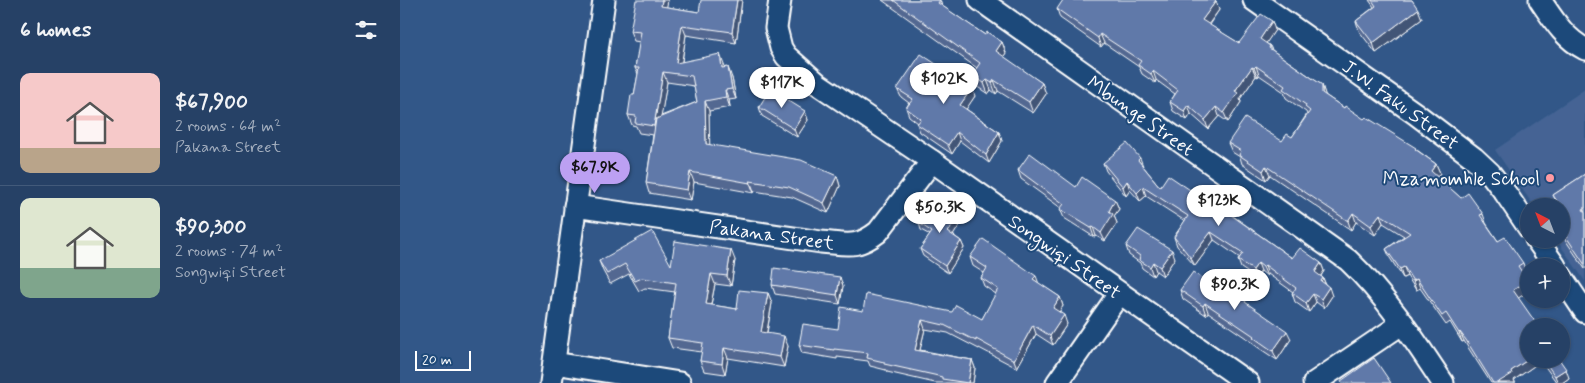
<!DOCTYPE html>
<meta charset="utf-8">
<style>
:root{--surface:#264166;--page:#2e486c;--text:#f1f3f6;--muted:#a4afbf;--line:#425a7a;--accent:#bca0f2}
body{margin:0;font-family:Mynerve,sans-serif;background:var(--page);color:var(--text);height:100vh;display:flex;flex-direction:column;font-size:19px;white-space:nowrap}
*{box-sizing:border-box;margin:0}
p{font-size:16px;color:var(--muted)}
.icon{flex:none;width:28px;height:28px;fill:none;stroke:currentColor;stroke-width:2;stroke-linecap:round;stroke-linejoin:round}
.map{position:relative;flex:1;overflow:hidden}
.drawer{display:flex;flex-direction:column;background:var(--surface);width:400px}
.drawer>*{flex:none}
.needle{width:32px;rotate:318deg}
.tools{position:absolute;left:1120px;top:198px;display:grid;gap:10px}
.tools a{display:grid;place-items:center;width:50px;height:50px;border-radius:50%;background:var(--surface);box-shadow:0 1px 4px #0004,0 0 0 1px var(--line);font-size:25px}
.scale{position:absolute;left:15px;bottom:12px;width:56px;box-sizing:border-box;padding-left:5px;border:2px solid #fff;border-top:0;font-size:14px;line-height:18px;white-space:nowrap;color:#fff;-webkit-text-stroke:4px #1f4a7a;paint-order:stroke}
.price{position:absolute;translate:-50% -42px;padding:0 11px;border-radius:18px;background:#fff;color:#222;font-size:16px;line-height:32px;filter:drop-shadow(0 1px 2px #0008)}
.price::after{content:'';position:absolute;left:50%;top:30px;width:15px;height:11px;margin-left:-8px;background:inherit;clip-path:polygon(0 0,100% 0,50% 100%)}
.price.active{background:var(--accent);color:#111}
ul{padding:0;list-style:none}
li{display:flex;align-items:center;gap:15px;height:125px;padding:0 20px}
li+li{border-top:1px solid var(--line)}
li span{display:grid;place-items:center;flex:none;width:140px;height:100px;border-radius:10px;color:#555}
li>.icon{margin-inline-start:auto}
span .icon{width:60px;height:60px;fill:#fffc;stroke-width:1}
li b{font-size:21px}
h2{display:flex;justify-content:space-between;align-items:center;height:60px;padding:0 20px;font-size:21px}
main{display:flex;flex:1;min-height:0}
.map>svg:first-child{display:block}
.built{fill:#446494}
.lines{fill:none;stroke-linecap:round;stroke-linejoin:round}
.minor-casing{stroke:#fff;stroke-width:25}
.minor{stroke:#1f4a7a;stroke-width:21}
.wall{fill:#536891;stroke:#fff;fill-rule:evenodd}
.shaded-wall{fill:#435576;stroke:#fff}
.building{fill:#6079a9;stroke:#fff}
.poi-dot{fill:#ff9aa2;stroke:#1f4a7a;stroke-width:2}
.labels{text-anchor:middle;stroke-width:4;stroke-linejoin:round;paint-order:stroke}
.street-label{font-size:19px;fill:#fff;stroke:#1f4a7a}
.poi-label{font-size:19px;fill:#fff;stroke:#1f4a7a;text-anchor:end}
</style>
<main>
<section class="drawer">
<h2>6 homes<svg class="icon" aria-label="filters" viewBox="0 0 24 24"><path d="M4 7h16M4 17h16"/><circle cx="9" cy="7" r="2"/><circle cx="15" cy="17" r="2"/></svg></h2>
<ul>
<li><span style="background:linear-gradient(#f6c9c9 75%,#b9a48a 0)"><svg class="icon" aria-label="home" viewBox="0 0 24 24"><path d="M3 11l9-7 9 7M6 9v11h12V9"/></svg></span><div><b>$67,900</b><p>2 rooms · 64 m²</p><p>Pakana Street</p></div></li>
<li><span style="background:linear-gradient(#dfe7d0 70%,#7fa58c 0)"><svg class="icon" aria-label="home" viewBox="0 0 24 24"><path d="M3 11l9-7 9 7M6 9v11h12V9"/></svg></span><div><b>$90,300</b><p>2 rooms · 74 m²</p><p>Songwiqi Street</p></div></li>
</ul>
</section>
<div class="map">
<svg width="1185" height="383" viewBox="0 0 1185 383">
<rect width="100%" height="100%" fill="#325788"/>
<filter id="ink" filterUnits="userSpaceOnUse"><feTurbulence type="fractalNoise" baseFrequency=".02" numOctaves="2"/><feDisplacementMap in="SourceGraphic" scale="10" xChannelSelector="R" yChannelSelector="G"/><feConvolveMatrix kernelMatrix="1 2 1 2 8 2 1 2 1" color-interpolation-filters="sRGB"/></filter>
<g filter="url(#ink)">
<path class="built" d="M1185,89V281L1156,239H1161V206H1134L1095,150Z"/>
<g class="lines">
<defs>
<g id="minor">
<path d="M380,0L376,28L381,48L386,56L418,84L532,161L848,383"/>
<path d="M580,0L948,260C986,296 1014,339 1043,383"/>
<path d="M854,0L1016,114L1074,158L1090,173L1106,194L1129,228"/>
<path d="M1140,0C1153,19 1164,38 1185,49"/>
<path d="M175,206L421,242C447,244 456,249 478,232L532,161"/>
<path d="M1136,239L1155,266"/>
<path d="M1161,276L1185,312"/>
<path d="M154,363L280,383"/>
<path d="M151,383L204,0"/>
<path d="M657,383L719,294"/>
<path d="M914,383L1003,323"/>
</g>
</defs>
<use href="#minor" class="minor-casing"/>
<use href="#minor" class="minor"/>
</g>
<g class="wall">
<path d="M268,0L266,7L299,12L342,0L336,43L286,35L282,62L324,65V68L332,78L336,99L329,100L330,107L309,111V145L437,176L440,186L428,213L392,197L354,191V193L294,182L291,200L249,193L246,183L253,135L239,133L236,126L232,125L228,115L234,95L238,74L235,68L240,42L234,41L230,31ZM267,82L294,86L297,102L261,116Z"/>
<path d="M482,0H540L542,6L585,35L602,42L606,53L603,57L642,83L646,94L633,113L598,91L596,94L591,90L588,94L576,86L572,75L577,68Z"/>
<path d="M969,0H1012L1022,19L976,53L959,31L956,21L974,7Z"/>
<path d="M816,1L819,10L809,25L839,43L875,30L866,43L870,46L872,50L922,85L925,95L944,108L1017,150L1036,164L1040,173L1037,177L1061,198L1083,214L1086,223L1098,241L1123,263L1126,272L1123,274L1118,297L1129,359H1159L1169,378L1162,383H1157L1141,361L1114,380L1115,382V383H1091L1069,349L1064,341L1062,342L1050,322L1046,325L1020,288L1016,290L1007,276L1003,278L990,258L986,249L1004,236L983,223L975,235L956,222L951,230L870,175L866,180L842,164L840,157L832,152L828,143L882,141L892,137L907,114L906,112L886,98L884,92L859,75L858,77L856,76L840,99L841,102L828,122L819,116L808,129L791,114L787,120L773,111L770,102L775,94L756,80L755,83L742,74L739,67L704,43L701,47L660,18L657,9Z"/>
<path d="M497,89L575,96L566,109L599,132L602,141L589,163L560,141L552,154L520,132L517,124L518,123L509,116L506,108L509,103L501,97Z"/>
<path d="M359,107L405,111L408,120L397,137L362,116Z"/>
<path d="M703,163L743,166L760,187L802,198L825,208L826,211L892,258L921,263L924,271L921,276L923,278L926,285L932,296L924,308L916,302L909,312L895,302L892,293L893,292L868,274L867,276L861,271L856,278L841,268L838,260L840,258L814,240L795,266L777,246L774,237L785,221L746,196L740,201L730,190L726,196L706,171Z"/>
<path d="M618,170L676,187L715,200L719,209L714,216L717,223L705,241L696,236L694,237L664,218L660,209L661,208L621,179Z"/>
<path d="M1185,174V269L1164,238L1161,229L1169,224L1161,212V206H1158L1153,195Z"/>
<path d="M536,209L557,219L559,226L553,235L561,241L564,248L548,273L523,256L520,249L530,235L521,230L519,223Z"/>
<path d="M726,246L775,258L763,276L756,271L753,276L742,268L740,263L729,255Z"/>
<path d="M570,257L638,283L660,297L663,306L659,312L667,324L653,345L636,334L617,368L579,348V349L548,333L525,329L520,350L572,360L575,368L573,383H535L487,372L486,370L470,366L468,361L437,357V359L402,353L399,345L438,329L463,311L582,319L596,294L584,286L581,278L584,273L573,266Z"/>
<path d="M335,260L331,286L315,284L311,305L337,309L368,293L372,303L367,333L388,346L384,367L328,358L325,374L304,371L300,361L302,352L272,348L268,338L275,292L245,288L239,291L229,274L210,284L203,271L199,261L271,265Z"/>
<path d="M372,285L443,286L440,304L375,294Z"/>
<path d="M780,290L828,297L849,305L891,339L877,360L856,346L855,344L808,312L806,315L783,299Z"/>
</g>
<g class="shaded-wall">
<path d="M262,0H268L265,16L261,6Z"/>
<path d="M337,0H342L336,43L332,32Z"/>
<path d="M816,1L819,10L805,29L802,20Z"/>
<path d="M1018,9L1022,19L976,53L973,43Z"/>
<path d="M872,21L875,30L863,48L860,39Z"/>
<path d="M282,25L286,35L280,73L276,63Z"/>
<path d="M700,34L704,43L701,47L698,38Z"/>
<path d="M602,42L606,53L600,62L596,51Z"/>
<path d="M320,54L324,65L326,79L322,68Z"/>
<path d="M856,66L859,75L858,77L854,68Z"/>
<path d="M328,67L332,78L336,99L332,89Z"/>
<path d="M852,67L856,76L840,99L841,102L828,122L824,113L835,91Z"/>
<path d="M753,71L756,80L755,83L751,74Z"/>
<path d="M263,72L267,82L258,136L254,126Z"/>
<path d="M587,80L591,90L588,94L584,83Z"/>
<path d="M594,80L598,91L596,94L592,83Z"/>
<path d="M642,83L646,94L633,113L629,102Z"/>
<path d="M922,85L925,94L926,102L922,93Z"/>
<path d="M572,88L575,96L563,114L560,105Z"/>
<path d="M325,90L329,100L330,107L326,97Z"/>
<path d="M305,101L309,111L310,155L306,144Z"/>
<path d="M788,105L791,114L787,120L784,111Z"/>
<path d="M816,107L819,116L808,129L805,120Z"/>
<path d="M405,111L408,120L397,137L394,129Z"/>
<path d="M557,132L560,141L552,154L548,145Z"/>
<path d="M599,132L602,141L589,163L586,155Z"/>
<path d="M740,158L743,166L738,160Z"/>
<path d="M1036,164L1040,173L1035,180L1031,171Z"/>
<path d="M866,166L870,175L866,180L863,171Z"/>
<path d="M290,172L294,182L291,200L287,190Z"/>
<path d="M437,176L440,186L428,213L424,203Z"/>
<path d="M350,181L354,191V193L350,183Z"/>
<path d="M727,181L730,190L726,196L723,187Z"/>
<path d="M743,187L746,196L740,201L737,193Z"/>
<path d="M715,200L719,209L714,216L717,223L705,241L701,233L709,211Z"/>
<path d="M554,212L557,219L554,223L551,216Z"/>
<path d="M953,213L956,222L951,230L948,221Z"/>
<path d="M980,214L983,223L975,235L971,226Z"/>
<path d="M557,220L559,226L551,239L548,232Z"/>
<path d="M693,227L696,236L694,237L691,228Z"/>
<path d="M811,232L814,240L795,266L791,258Z"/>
<path d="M561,241L564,248L548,273L545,266Z"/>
<path d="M331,250L335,260L331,286L327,276Z"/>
<path d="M772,250L775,258L763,276L760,267Z"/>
<path d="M753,262L756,271L753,276L750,267Z"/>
<path d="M858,263L861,271L856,278L853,270Z"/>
<path d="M921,263L924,271L918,280L915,272Z"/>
<path d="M865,265L868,274L867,276L863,267Z"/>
<path d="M1004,267L1007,276L1003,278L1000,269Z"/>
<path d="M311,274L315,284L309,314L306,304Z"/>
<path d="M636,276L639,284L633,279Z"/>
<path d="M440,277L443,286L440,304L437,295Z"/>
<path d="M923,278L926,286L921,281Z"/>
<path d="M1017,279L1020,288L1016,290L1013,281Z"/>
<path d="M1128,281L1129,284V291L1117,299L1113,290Z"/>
<path d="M929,287L932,296L924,308L921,299Z"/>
<path d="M368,293L372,303L365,342L361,332Z"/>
<path d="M913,294L916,302L909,312L906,303Z"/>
<path d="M660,297L663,306L656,317L653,308Z"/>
<path d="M805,303L808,312L806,315L803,306Z"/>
<path d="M664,315L667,324L653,345L650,336Z"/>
<path d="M522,320L525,329L518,358L515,350Z"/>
<path d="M633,325L636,334L617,368L614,360Z"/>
<path d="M887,331L891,339L877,360L873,351Z"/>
<path d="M1060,332L1064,341L1062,342L1059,333Z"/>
<path d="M384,336L388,346L384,367L380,357Z"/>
<path d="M324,348L328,358L325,374L322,364Z"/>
<path d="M1129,359H1141V361L1114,380L1115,382V383H1097L1111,371Z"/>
<path d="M572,360L575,368L573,383H568Z"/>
<path d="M1166,369L1169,378L1162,383H1158L1155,376Z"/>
</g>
<g class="building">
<path d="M236,0H262L261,6L299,12L301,0H337L332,32L282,25L276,63L320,54L322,68L328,67L332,89L325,90L326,97L305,101L306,144L401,160L437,176L424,203L389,187L350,181V183L290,172L287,190L246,183L256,119L297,102L292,76L263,72L254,126L235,123L236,116L228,115L231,95H234L239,68H235L241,32L230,31Z"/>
<path d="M493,0H540L538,3L585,35L587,32L602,42L596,51L642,83L629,102L594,80L592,83L587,80L584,83L572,75L580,63Z"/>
<path d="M663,0H815L816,1L802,20L839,43L861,14L872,21L860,39L870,46L869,48L922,85V93L944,108L945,106L964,119L966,117L1016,148L1015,149L1036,164L1031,171L1061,198L1068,193L1083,214L1080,215L1098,241L1105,237L1123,263L1118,266L1128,281L1113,290L1138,326H1129V359L1111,371L1112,374L1097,383H1093L1066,340L1060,332L1059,333L1046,313L1042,316L1017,279L1013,281L1004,267L1000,269L986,249L1010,233L980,214L971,226L953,213L948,221L866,166L863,171L839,155L841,151L828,143L845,118L882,141L887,134L892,137L910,111L905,107L906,105L883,89L885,86L856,66L854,68L852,67L835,91L838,93L824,113L816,107L805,120L788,105L784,111L770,102L778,90L753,71L751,74L738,65L741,61L700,34L698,38L657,9Z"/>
<path d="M972,0H1012L1018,9L973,43L956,21L976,6Z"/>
<path d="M521,54L572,88L560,105L599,132L586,155L557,132L548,145L517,124L521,119L506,108L513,99L497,89Z"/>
<path d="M370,89L405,111L394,129L359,107Z"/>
<path d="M727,143L740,158L738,160L760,187L768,175L802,198L805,194L825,208L824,210L892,258L900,248L921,263L915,272L923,278L921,281L929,287L921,299L913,294L906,303L892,293L896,288L865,265L863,267L858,263L853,270L838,260L843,253L811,232L791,258L774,237L788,216L743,187L737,193L727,181L723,187L703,163Z"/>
<path d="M630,153L676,187L682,177L715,200L709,211L713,214L701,233L693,227L691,228L660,209L664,204L618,170Z"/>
<path d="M1185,174V208L1183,209L1185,213V265L1161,229L1171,222L1161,208V206H1160L1153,195Z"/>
<path d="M540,203L554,212L551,216L557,220L548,232L561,241L545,266L520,249L532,232L519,223L530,206L536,209Z"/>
<path d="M738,229L772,250L760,267L753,262L750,267L739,260L740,256L726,246Z"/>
<path d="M252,231L271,265L275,241L331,250L327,276L311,274L306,304L337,309L339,290L368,293L361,332L384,336L380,357L324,348L322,364L300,361L303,343L268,338L276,283L242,278L235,281L225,264L207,274L199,261Z"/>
<path d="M583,239L636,276L633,279L660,297L653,308L664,315L650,336L633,325L614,360L576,339V341L544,325L522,320L515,350L572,360L568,383L542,379V377L534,375L484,364V362L467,358L468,353L434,349V350L399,345L403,324L438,329L441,307L463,311L466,294L552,312L556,305L582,319L598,289L581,278L587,268L570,257Z"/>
<path d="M374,268L440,277L437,295L372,285Z"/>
<path d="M793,272L828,297L834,290L847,299L845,302L887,331L873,351L853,337L854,336L805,303L803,306L780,290Z"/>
<path d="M974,358L991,383H942L941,381Z"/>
<path d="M1143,359H1159L1166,369L1155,376Z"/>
</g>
</g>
<circle class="poi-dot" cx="1150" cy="178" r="5"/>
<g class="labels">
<g class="street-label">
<text transform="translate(1001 104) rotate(36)" y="7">J.W. Faku Street</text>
<text transform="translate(741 115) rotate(35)" y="7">Mbunge Street</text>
<text transform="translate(372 234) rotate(8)" y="7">Pakana Street</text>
<text transform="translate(665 256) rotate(35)" y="7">Songwiqi Street</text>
</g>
<g class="poi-label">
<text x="1140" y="185">Mzamomhle School</text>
</g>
</g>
</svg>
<div class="tools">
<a><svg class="needle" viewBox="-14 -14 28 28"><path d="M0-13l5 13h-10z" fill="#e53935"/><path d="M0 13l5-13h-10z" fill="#a4afbf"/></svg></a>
<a>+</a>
<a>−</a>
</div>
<div class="scale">20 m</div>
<b class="price" style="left:544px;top:105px">$102K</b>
<b class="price" style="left:382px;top:109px">$117K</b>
<b class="price active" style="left:195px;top:194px">$67.9K</b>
<b class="price" style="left:819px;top:227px">$123K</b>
<b class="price" style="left:540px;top:234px">$50.3K</b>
<b class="price" style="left:835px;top:311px">$90.3K</b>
</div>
</main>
